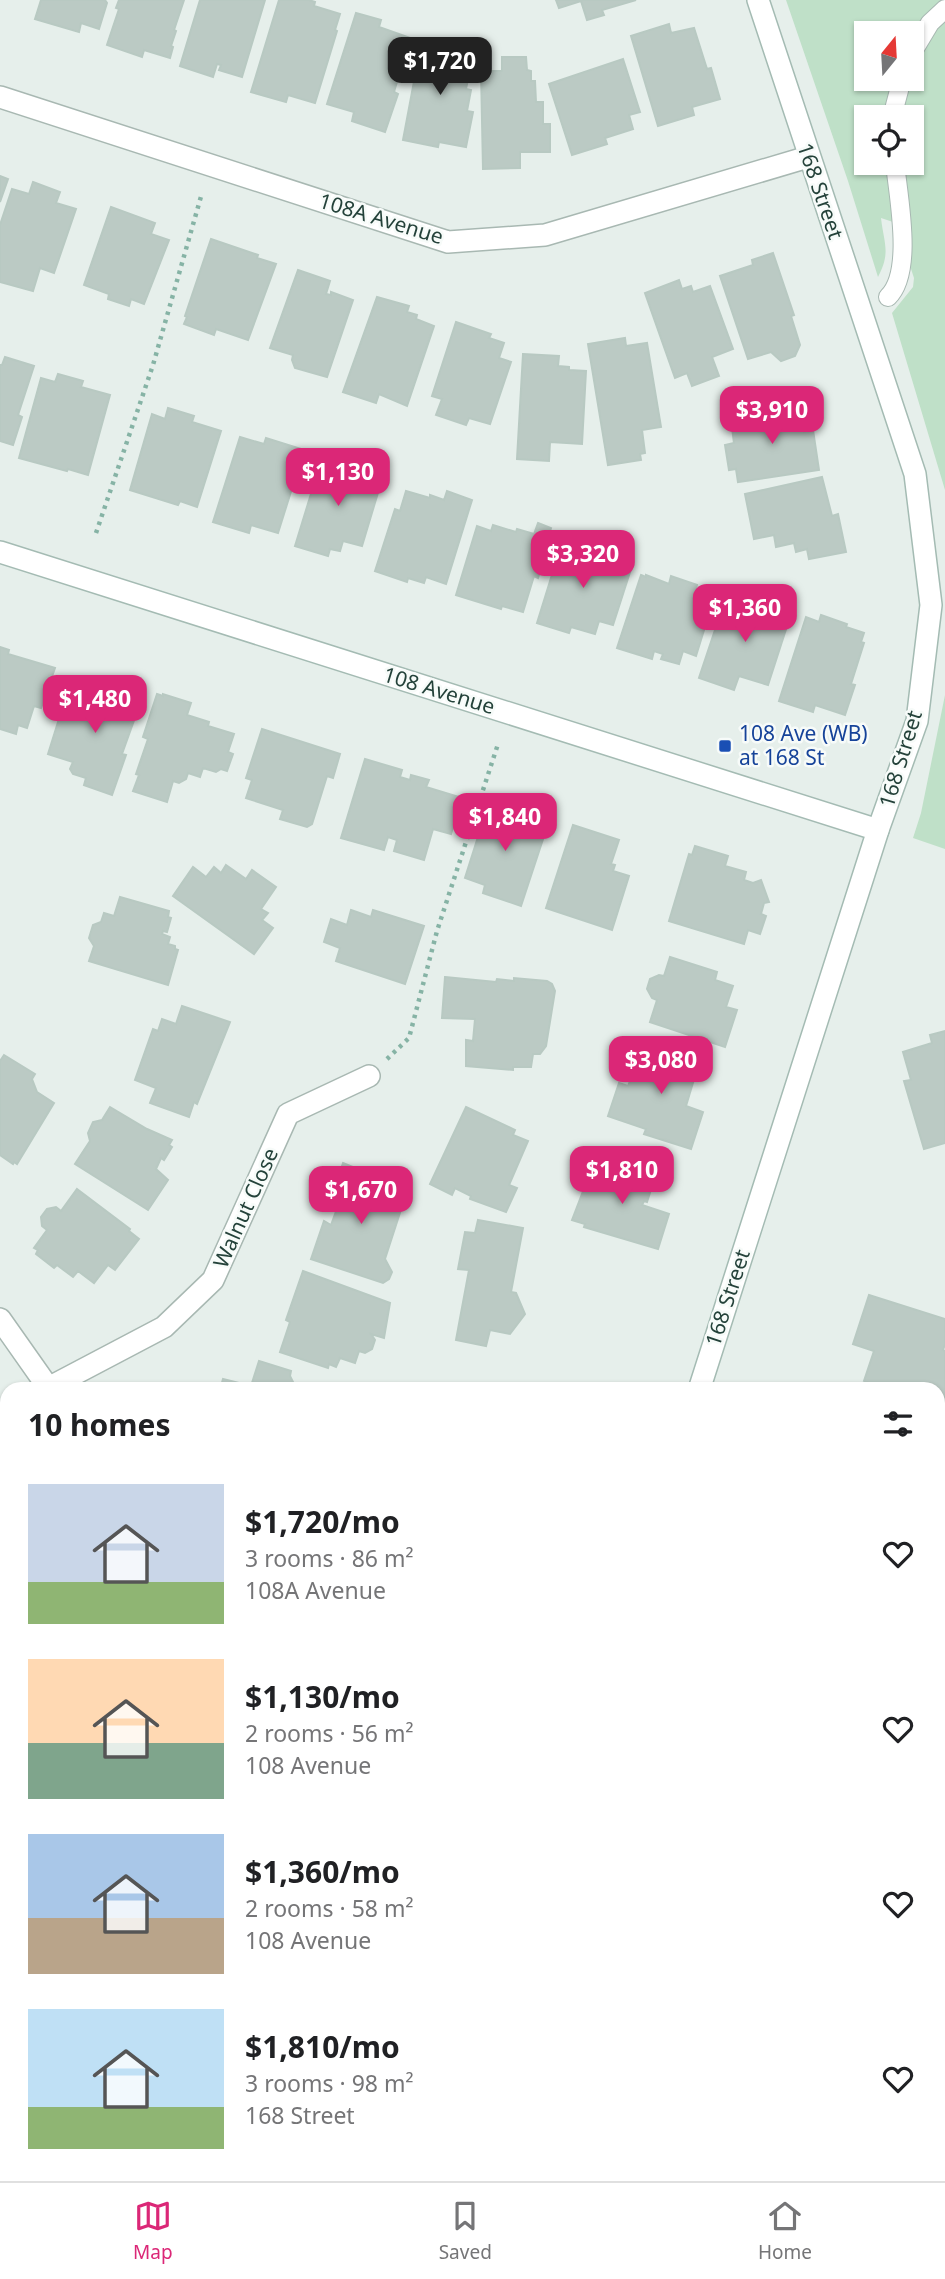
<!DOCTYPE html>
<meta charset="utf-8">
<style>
:root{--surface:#fff;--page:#f2f2f2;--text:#202124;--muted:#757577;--line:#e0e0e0;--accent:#db2777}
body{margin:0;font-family:"Noto Sans",sans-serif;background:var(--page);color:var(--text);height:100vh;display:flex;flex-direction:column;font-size:26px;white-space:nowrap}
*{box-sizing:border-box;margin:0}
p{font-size:23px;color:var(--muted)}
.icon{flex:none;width:38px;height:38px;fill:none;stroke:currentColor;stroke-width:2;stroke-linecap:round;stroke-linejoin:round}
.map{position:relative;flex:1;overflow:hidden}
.details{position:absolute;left:0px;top:1382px;width:945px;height:800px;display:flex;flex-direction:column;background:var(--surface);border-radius:21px 21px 0 0;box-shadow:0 2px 5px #0004}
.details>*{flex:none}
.needle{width:46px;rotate:18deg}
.fabs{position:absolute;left:854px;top:21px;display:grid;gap:14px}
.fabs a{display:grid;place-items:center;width:70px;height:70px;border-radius:0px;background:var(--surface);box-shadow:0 2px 5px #0004;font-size:35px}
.price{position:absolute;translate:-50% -60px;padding:0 16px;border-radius:14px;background:var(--accent);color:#fff;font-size:23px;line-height:46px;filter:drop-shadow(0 2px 4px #0008)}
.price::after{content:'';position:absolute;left:50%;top:42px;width:21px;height:16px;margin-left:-10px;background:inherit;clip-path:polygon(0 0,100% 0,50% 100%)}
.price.current{background:#222;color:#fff}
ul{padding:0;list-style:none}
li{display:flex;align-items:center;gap:21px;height:175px;padding:0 28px}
li span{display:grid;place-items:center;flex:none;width:196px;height:140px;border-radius:0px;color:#555}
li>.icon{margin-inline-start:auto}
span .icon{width:84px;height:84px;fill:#fffc;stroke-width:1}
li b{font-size:30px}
h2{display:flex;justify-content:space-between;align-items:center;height:84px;padding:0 28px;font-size:30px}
.dock{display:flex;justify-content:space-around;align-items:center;height:98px;border-top:2px solid var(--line);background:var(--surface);font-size:19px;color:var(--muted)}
.dock a{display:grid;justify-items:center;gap:4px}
.dock .current{color:var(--accent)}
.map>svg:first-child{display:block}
.green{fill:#bfe0c8;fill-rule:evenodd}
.building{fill:#bbcac4;stroke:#b8c9c2;stroke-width:2}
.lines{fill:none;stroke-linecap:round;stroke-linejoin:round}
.lane-casing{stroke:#a8b8b2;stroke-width:20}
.street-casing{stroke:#a8b8b2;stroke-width:24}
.secondary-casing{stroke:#a4bbb3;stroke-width:24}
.path{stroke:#86b3a5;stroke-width:4.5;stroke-dasharray:3.5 5;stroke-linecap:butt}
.lane{stroke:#fff;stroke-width:18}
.street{stroke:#fff;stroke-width:21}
.secondary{stroke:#fff;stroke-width:21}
.transit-dot{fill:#1a4fb4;stroke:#f7fbf9;stroke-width:2.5}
.labels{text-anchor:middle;stroke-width:5;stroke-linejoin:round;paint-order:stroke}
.street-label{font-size:21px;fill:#24423a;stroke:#f7fbf9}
.transit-label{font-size:21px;fill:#164399;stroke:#f7fbf9;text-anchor:start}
</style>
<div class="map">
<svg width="945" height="2181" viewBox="0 0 945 2181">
<rect width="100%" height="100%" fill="#e6efeb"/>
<g class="green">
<path d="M786,0H945V490L892,313L913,287L914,278L896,223L881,218C884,244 891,252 878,277L848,181ZM866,33H912V79H866ZM866,117H912V163H866Z"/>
<path d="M945,695V849L913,838L921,813Z"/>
</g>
<g class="building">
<path d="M41,0H105L107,3L99,29L81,23L79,32L35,19Z"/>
<path d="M119,0H184L174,30L176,31L171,46L173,47L170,58L144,50L142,57L107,45L119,9L116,8Z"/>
<path d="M200,0H265L242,77L219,70L221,65L217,64L213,77L180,66Z"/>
<path d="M279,0H309L315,2L314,6L340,14L335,30L337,31L315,103L288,95L286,102L251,92Z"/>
<path d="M556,0H636L602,10L604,15L587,20L581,1L559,8Z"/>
<path d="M356,13L381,20L379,27L410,38L394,92L398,94L385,132L352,121L354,112L327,104Z"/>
<path d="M669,24L671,33L694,28L707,69L711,68L720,99L692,107L694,115L658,126L631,36Z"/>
<path d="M422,39L448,44L456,47L455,50L470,52L467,64H471L466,89L471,90L467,111L473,112L466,147L439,142L438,147L403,140Z"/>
<path d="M502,57H526L527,70L531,71V81H535L536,102H543V124H550V152H520V168L483,169L481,71H502Z"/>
<path d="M623,59L640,112L629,115L633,129L605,138L607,144L572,155L549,84Z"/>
<path d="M0,176L8,179L0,202Z"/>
<path d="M33,182L60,192L56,203L76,209L54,273L40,268L33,291L0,282V225L12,189L29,194Z"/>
<path d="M111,207L155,223L151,234L169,240L144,304L131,299L129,306L108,299L109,294L84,285Z"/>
<path d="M211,239L258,255L257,258L276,264L248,340L216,329L214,335L184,324L187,317L185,316Z"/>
<path d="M773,253L794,315L791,316L800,345L795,356L781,361L771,352L748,359L720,276L753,265L752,260Z"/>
<path d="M298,270L330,281L326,294L331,295V292L353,300L327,377L295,368L292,360L293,355L270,348Z"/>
<path d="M679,280L682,289L691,286L693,292L710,286L733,349L712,357L719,376L692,386L687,373L675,378L645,293Z"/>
<path d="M377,297L409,306L407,312L417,315L416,319L434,326L407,406L379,394L376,403L343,392Z"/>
<path d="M456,322L491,334L489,338L504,343L499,358L511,362L490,424L469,418L466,425L436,415L442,399L432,396Z"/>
<path d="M625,338L626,346L647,343L661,427L642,430L645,453L640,454L641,460L608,465L588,344Z"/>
<path d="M523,354L559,356L558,366L569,367V370L586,371L582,444L550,442L549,461L517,459Z"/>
<path d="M5,357L34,366L18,415L22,417L13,445L0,441V365H2Z"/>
<path d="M58,374L83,381L81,387L110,395L88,475L68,469L67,471L19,458L41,378L55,382Z"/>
<path d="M168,408L194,416L192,422L221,431L197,507L180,501L178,505L130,490L152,414L165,419Z"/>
<path d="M800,409H806L808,424L803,425L804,432L813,430L819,470L738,482L736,469L729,470L725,445L734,443L731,420Z"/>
<path d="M240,437L264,444L266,438L304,450L278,533L251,525L249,533L213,522Z"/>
<path d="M322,458L383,476L362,546L343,541L340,551L330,549L328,556L295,546Z"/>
<path d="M822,477L832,516L838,514L846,552L809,559L807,549L796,552L794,543L776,547L774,535L754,539L745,494Z"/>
<path d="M406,491L430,498V495L444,500L447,491L472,500L446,584L426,577L424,583L408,578L407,582L375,571L395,509L400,511Z"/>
<path d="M538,523L551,528L547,541H549L538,578L534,576L523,612L502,606L501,609L456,595L477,526L491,531L493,525L516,532L517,529L534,534Z"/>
<path d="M571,541L593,549L592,553L632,566L613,625L599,621L595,634L571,627L569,633L537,623L560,549L564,551L566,545L569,546Z"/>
<path d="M641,575L646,577V575L669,584L671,576L697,585L695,592L697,593L696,596L713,601L696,656L683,651L679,664L661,659L663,654L654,651L652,659L617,648Z"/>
<path d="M726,597L758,608L760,601L789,610L787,616L790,617L768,685L739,676L734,690L699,678Z"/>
<path d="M821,615L847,624L846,627L864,633L861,642L864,643L851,684L855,685L845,715L815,705L813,712L779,701L806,617L819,622Z"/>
<path d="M0,647L9,650L8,654L55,668L41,708L34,706L27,728L18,725L16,734L0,729Z"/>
<path d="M109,686L142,698L122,754L126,755L112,795L84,785L86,778L73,774L70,769L73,762L48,754L69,687L105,698Z"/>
<path d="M157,694L163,696V694L191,703L187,715L209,722L208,726L234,734L228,752L233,754L227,771L221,769L216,772L203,768L200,777L188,773L186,779L179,783L173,781L167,802L133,791L139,775L136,774L148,739L143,737Z"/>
<path d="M262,729L340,754L333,778L327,776L312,824L307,827L280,819L283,810L246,798L252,780L246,778Z"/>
<path d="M365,759L402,770L400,777L410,780L411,775L429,780L426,787L462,798L451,834L433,829L424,860L394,851L397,840L388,837L384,850L341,838Z"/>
<path d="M490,799L530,812L525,829L544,836L521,906L483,893L485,885L465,878Z"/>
<path d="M573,825L619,840L611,864L615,865L613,871L629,876L612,930L546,908Z"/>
<path d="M695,846L728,856L725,866L746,872L744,880L753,883L761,880L769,902L764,903L761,914L766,916L760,934L748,930L744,944L669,921L689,854L692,855Z"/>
<path d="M226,865L246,879L252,870L276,887L261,909L268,913L262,920L273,928L254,954L173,896L193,867L206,877L214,867L221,873Z"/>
<path d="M120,897L169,911L168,917L171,918L167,932L163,931L162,934L170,937L168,944L175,946V949L178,950L168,985L89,961L94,946L89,938L93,925L101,922L104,913L114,916Z"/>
<path d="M351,910L371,917L373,910L424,926L405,984L336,961L340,948L324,942L331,919L347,925Z"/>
<path d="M670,957L717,972L715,980L733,986L726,1007L737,1010L725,1047L650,1022L657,1000L652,998L647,989L650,979L659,975L664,976Z"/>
<path d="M445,977L496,982L497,979L514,981V978L547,981L552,984L555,991L546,1046L540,1054H533L531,1067H513V1070L466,1066V1040L473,1041L475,1019L442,1018Z"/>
<path d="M182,1006L230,1022L197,1104L194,1102L189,1117L150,1103L156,1088L135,1080L153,1029L158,1031L162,1019L176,1024Z"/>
<path d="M945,1031V1143L924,1149L904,1081L911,1080L903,1052L932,1043L930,1035Z"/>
<path d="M653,1040L701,1056L686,1106L703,1112L691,1149L644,1134L646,1129L608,1116L619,1083L628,1086L632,1076L638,1073L643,1056L647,1057Z"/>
<path d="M4,1055L35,1074L32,1079L37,1092L54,1103L17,1164L14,1162L13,1164L0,1155V1061Z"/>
<path d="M110,1107L147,1129L172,1140L169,1145L172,1147L164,1160L161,1158L156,1169L168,1180L148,1210L75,1164L90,1141L88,1133L93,1122L102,1120Z"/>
<path d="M466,1107L515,1130L513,1135L528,1141L509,1185L517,1188L506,1212L470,1199L471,1196L455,1188L452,1195L430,1184Z"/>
<path d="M608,1160L655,1177L647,1202L644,1201L642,1205L669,1214L658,1249L584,1227L585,1224L572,1220L587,1181L597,1184L604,1161L607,1162Z"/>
<path d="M343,1163L387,1181L386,1187L406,1194L385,1259L392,1272L389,1279L383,1283L311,1259L324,1221L331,1225L338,1206L341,1208L342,1203L333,1200L339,1185L336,1184Z"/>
<path d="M77,1189L130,1229L129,1231L139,1239L115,1270L108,1265L94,1283L78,1271L73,1277L57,1265L54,1268L36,1254L38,1250L34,1248L47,1230L42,1226L41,1217L47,1209L56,1207L61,1211Z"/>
<path d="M478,1220L523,1228L511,1292L516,1293L525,1314L510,1334L490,1330L486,1346L456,1340L469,1270L458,1269L465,1232L475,1233Z"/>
<path d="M303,1271L390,1303L384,1338L371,1334L375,1340L372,1349L365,1353L359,1351L355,1363L340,1358L336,1367L329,1364L328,1368L280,1352L290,1322L286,1320Z"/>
<path d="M869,1295L945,1319V1344L943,1350L945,1351V1407L938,1405V1390H890L864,1381L874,1351L853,1344Z"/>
<path d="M259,1361L291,1371L290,1376L295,1386L307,1390H220L223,1379L251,1386Z"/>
<path d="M938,1465L945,1468V1567L938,1587Z"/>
<path d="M945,1672V1708L938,1705V1685L941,1675Z"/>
<path d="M21,2175H44L62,2181H20Z"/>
<path d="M240,2175H311L323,2181H238Z"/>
</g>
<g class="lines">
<defs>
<g id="lane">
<path d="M912,53L930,23L945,9"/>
<path d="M892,117L902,79"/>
<path d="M888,297C914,272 898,196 895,163"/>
</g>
<g id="street">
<path d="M0,97L448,242L545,235L808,157"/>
<path d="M0,1319L50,1390"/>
<path d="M50,1387L164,1327L213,1280L288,1114L369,1076"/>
<path d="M0,1712L7,1715"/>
<path d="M0,1968L7,1944"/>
</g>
<g id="secondary">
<path d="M0,552L878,830"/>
<path d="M699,1390L878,830L917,721L931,605L915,474L758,0"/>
<path d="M446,2181L448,2175"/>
</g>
</defs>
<use href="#lane" class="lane-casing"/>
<use href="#street" class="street-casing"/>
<use href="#secondary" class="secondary-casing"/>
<g class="path">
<path d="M96,533L153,365L202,193"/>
<path d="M387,1059L409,1038L437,931L498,744"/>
</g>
<use href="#lane" class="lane"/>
<use href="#street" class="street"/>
<use href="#secondary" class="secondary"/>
</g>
<rect class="transit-dot" x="718" y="739" width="14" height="14" rx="3.5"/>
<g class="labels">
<g class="street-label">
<text transform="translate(820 191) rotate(71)" y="7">168 Street</text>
<text transform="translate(381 219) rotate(17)" y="7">108A Avenue</text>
<text transform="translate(439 691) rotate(17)" y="7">108 Avenue</text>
<text transform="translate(901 759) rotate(-73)" y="7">168 Street</text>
<text transform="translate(246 1208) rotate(-66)" y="7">Walnut Close</text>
<text transform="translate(728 1298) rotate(-72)" y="7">168 Street</text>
</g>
<g class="transit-label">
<text x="739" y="741">108 Ave (WB)<tspan x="739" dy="24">at 168 St</tspan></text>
</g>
</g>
</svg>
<div class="fabs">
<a><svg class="needle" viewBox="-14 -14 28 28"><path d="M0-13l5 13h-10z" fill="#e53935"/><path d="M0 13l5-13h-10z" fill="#757577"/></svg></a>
<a><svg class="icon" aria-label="locate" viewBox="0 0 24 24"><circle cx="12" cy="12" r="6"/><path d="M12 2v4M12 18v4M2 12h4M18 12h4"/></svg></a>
</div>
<b class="price current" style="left:440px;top:97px">$1,720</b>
<b class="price" style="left:772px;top:446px">$3,910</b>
<b class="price" style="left:338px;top:508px">$1,130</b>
<b class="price" style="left:583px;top:590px">$3,320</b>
<b class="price" style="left:745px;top:644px">$1,360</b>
<b class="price" style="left:95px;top:735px">$1,480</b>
<b class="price" style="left:505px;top:853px">$1,840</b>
<b class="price" style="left:661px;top:1096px">$3,080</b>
<b class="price" style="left:622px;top:1206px">$1,810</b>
<b class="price" style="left:361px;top:1226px">$1,670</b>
<section class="details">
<h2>10 homes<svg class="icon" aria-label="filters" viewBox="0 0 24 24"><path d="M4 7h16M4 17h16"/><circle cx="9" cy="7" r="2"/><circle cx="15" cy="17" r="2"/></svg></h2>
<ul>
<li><span style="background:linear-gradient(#c9d6e8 70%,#8fb573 0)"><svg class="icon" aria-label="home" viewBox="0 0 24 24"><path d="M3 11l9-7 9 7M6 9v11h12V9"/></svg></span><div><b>$1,720/mo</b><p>3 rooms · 86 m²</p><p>108A Avenue</p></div><svg class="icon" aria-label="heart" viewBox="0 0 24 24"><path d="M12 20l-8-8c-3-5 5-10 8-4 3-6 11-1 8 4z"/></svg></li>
<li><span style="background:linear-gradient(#ffd9b3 60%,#7fa58c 0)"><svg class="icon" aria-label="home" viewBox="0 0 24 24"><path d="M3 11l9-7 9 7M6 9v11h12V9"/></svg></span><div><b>$1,130/mo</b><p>2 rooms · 56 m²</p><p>108 Avenue</p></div><svg class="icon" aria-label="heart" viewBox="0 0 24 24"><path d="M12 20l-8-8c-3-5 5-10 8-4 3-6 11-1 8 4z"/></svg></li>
<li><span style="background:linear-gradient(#a9c7e8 60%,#b9a48a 0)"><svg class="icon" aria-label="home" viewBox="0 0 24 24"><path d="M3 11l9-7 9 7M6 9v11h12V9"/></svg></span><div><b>$1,360/mo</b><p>2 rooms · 58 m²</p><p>108 Avenue</p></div><svg class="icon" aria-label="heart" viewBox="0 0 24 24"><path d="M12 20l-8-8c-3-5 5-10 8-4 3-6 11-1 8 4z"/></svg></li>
<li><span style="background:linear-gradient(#bfe0f5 70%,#8fb573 0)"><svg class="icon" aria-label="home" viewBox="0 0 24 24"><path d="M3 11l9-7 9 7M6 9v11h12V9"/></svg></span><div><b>$1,810/mo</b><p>3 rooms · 98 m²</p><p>168 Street</p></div><svg class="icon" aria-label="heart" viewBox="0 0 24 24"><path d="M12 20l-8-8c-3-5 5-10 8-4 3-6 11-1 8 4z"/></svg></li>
</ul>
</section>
</div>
<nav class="dock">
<a class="current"><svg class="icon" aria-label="map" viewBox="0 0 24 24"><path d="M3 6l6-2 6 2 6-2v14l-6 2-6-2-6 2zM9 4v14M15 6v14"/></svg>Map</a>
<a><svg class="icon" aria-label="saved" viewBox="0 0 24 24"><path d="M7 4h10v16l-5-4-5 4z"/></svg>Saved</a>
<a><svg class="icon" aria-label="home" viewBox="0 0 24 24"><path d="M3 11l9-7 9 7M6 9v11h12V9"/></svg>Home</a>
</nav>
